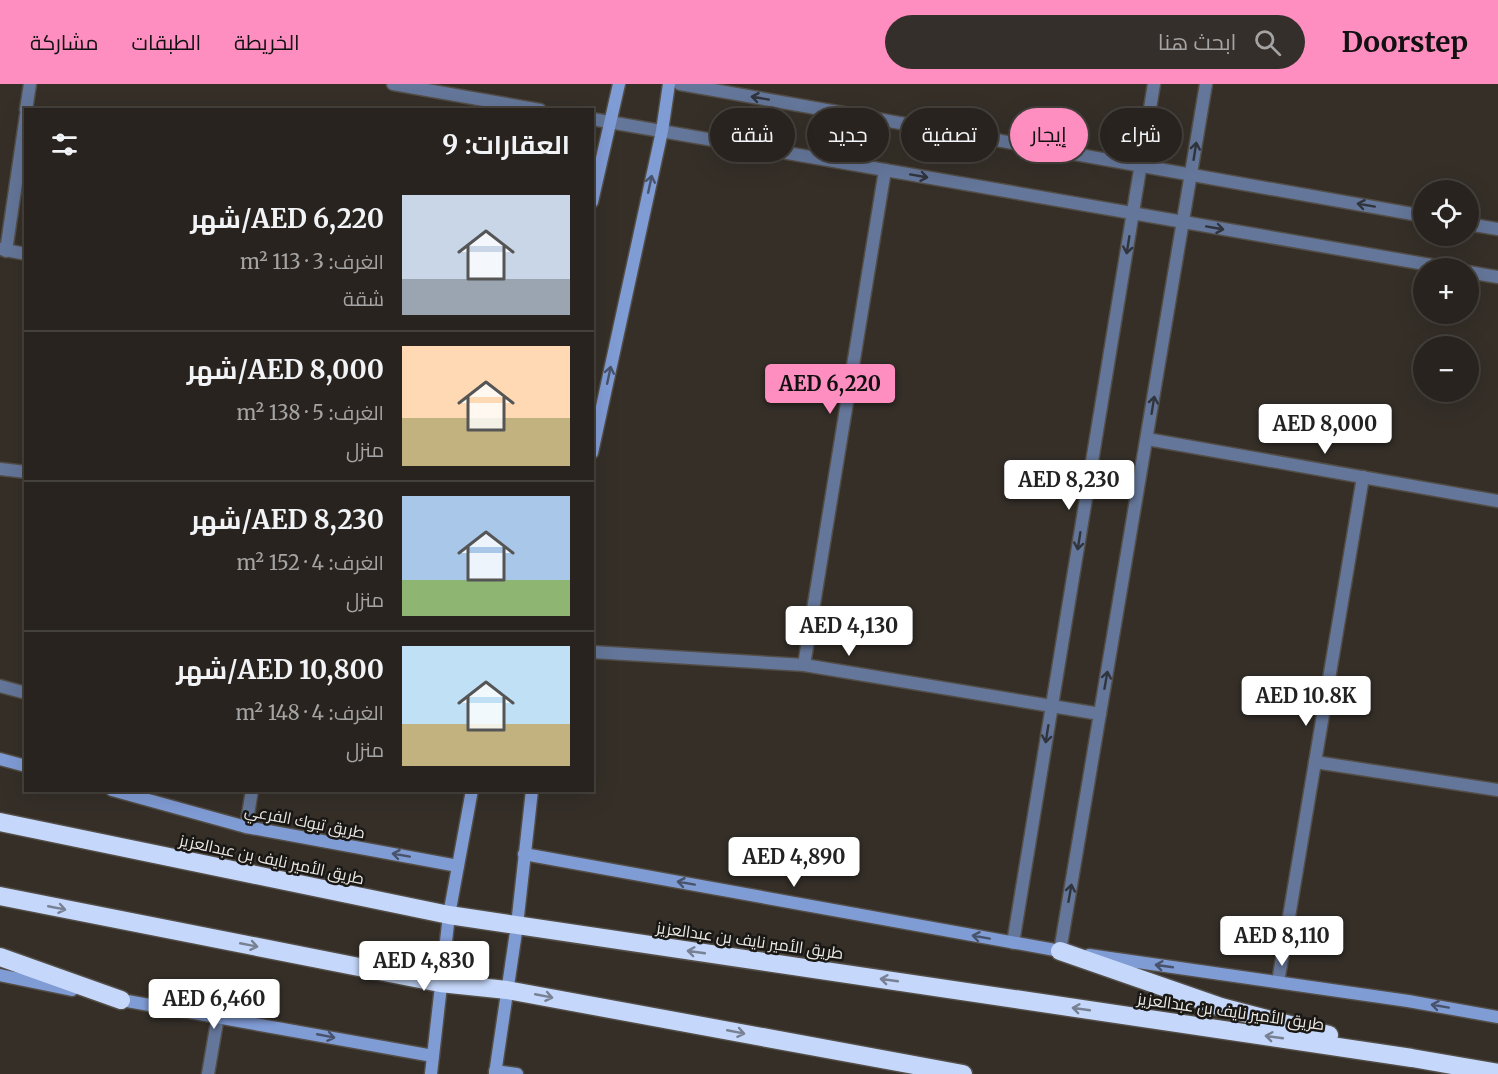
<!DOCTYPE html>
<html lang="ar">
<meta charset="utf-8">
<style>
:root{--surface:#28231e;--page:#342f2b;--text:#f1f3f6;--muted:#a5a4a4;--line:#44403c;--accent:#fd8ebf}
body{margin:0;font-family:Merriweather,Cairo,serif;background:var(--page);color:var(--text);direction:rtl;height:100vh;display:flex;flex-direction:column;font-size:22px;white-space:nowrap}
*{box-sizing:border-box;margin:0}
p{font-size:20px;color:var(--muted)}
.icon{flex:none;width:33px;height:33px;fill:none;stroke:currentColor;stroke-width:2;stroke-linecap:round;stroke-linejoin:round}
.map{position:relative;flex:1;overflow:hidden;direction:ltr}
.sheet{position:absolute;left:24px;top:24px;width:570px;height:684px;display:flex;flex-direction:column;background:var(--surface);border-radius:0px;box-shadow:0 6px 24px #0002,0 0 0 2px var(--line);direction:rtl}
.sheet>*{flex:none}
.guide{position:absolute;left:612px;top:24px;width:570px;height:54px;direction:rtl;display:flex;gap:12px}
.fabs{position:absolute;left:1413px;top:96px;display:grid;gap:12px}
.fabs a{display:grid;place-items:center;width:66px;height:66px;border-radius:50%;background:var(--surface);box-shadow:0 6px 24px #0002,0 0 0 2px var(--line);font-size:30px}
.price{position:absolute;translate:-50% -51px;padding:0 14px;border-radius:6px;background:#fff;color:#222;font-size:20px;line-height:39px;filter:drop-shadow(0 2px 3px #0008)}
.price::after{content:'';position:absolute;left:50%;top:36px;width:18px;height:14px;margin-left:-9px;background:inherit;clip-path:polygon(0 0,100% 0,50% 100%)}
.price.current{background:var(--accent);color:#111}
ul{padding:0;list-style:none}
li{display:flex;align-items:center;gap:18px;height:150px;padding:0 24px}
li+li{border-top:2px solid var(--line)}
li span{display:grid;place-items:center;flex:none;width:168px;height:120px;border-radius:0px;color:#555}
li>.icon{margin-inline-start:auto}
span .icon{width:72px;height:72px;fill:#fffc;stroke-width:1}
li b{font-size:26px}
h2{display:flex;justify-content:space-between;align-items:center;height:72px;padding:0 24px;font-size:26px}
.chip{padding:0 21px;border-radius:27px;background:var(--surface);box-shadow:0 6px 24px #0002,0 0 0 2px var(--line);font-size:21px;line-height:54px}
.chip.current{background:var(--accent);color:#111}
header{display:flex;align-items:center;gap:36px;box-sizing:border-box;height:84px;padding:0 30px;background:var(--accent);color:#111}
header strong{font-size:28px}
nav{display:flex;gap:33px;margin-inline-start:auto;font-size:21px}
.search{width:420px;height:54px;background:var(--page);display:flex;align-items:center;gap:15px;box-sizing:border-box;padding:0 21px;border-radius:33px;color:var(--muted);font-size:22px}
.map>svg:first-child{display:block}
.lines{fill:none;stroke-linecap:round;stroke-linejoin:round}
.lane-casing{stroke:#524d46;stroke-width:15}
.street-casing{stroke:#524d46;stroke-width:15}
.secondary-casing{stroke:#524d46;stroke-width:15}
.highway-casing{stroke:#524d46;stroke-width:21}
.lane{stroke:#647699;stroke-width:12}
.street{stroke:#647699;stroke-width:12}
.secondary{stroke:#809cd5;stroke-width:12}
.highway{stroke:#c5d7fa;stroke-width:18}
.oneway{stroke:#30343d}
.oneway2{stroke:#48536b}
.oneway3{stroke:#788193}
.labels{text-anchor:middle;stroke-width:5;stroke-linejoin:round;paint-order:stroke}
.street-label{font-size:16px;fill:#ede9e5;stroke:#1a1815}
</style>
<header>
<strong>Doorstep</strong>
<div class="search"><svg class="icon" aria-label="search" viewBox="0 0 24 24"><circle cx="10" cy="10" r="6"/><path d="M15 15l6 6"/></svg>ابحث هنا</div>
<nav><a>الخريطة</a><a>الطبقات</a><a>مشاركة</a></nav>
</header>
<div class="map">
<svg width="1498" height="990" viewBox="0 0 1498 990">
<rect width="100%" height="100%" fill="#352f28"/>
<g class="lines">
<defs>
<g id="lane">
<path d="M0,385L26,388"/>
<path d="M0,602L26,609"/>
</g>
<g id="street">
<path d="M393,0L540,26"/>
<path d="M680,0L1424,132"/>
<path d="M26,26L30,0"/>
<path d="M592,35L1448,184"/>
<path d="M1468,140L1498,145"/>
<path d="M0,165L26,170"/>
<path d="M6,167L26,31"/>
<path d="M1468,188L1498,193"/>
<path d="M1147,355L1498,417"/>
<path d="M592,568L804,581L1100,630"/>
<path d="M804,581L885,86"/>
<path d="M1315,678L1498,706"/>
<path d="M246,743L252,706"/>
<path d="M1013,859L1154,0"/>
<path d="M1060,867L1206,0"/>
<path d="M1278,898L1363,393"/>
<path d="M208,990L218,932"/>
</g>
<g id="secondary">
<path d="M592,118L619,0"/>
<path d="M592,369L662,47L669,0"/>
<path d="M0,675L26,682"/>
<path d="M112,706L246,743L458,782"/>
<path d="M524,770L1066,868"/>
<path d="M1089,871L1408,917L1498,933"/>
<path d="M0,891L72,906"/>
<path d="M116,915L433,972"/>
<path d="M495,987L517,990"/>
<path d="M431,990L449,831L472,706"/>
<path d="M495,990L517,841L532,706"/>
</g>
<g id="highway">
<path d="M0,738L449,831L1412,974L1498,989"/>
<path d="M0,812L440,899L507,906L963,990"/>
<path d="M1060,867L1221,923L1329,951"/>
<path d="M0,873L121,916"/>
</g>
</defs>
<use href="#lane" class="lane-casing"/>
<use href="#street" class="street-casing"/>
<use href="#secondary" class="secondary-casing"/>
<use href="#highway" class="highway-casing"/>
<use href="#lane" class="lane"/>
<use href="#street" class="street"/>
<use href="#secondary" class="secondary"/>
<use href="#highway" class="highway"/>
</g>
<defs><path id="oneway-shaft" d="M-6 0H5M1.5-3L5.5 0L1.5 3" fill="none" stroke-width="1.6" stroke-linecap="round" stroke-linejoin="round" transform="scale(1.5)"/></defs>
<g class="oneway">
<use href="#oneway-shaft" transform="translate(760 14) rotate(-170)"/>
<use href="#oneway-shaft" transform="translate(1195 67) rotate(-81)"/>
<use href="#oneway-shaft" transform="translate(919 92) rotate(10)"/>
<use href="#oneway-shaft" transform="translate(1366 121) rotate(-170)"/>
<use href="#oneway-shaft" transform="translate(1215 144) rotate(10)"/>
<use href="#oneway-shaft" transform="translate(1128 161) rotate(99)"/>
<use href="#oneway-shaft" transform="translate(1153 321) rotate(-81)"/>
<use href="#oneway-shaft" transform="translate(1079 457) rotate(99)"/>
<use href="#oneway-shaft" transform="translate(1106 596) rotate(-80)"/>
<use href="#oneway-shaft" transform="translate(1047 650) rotate(99)"/>
<use href="#oneway-shaft" transform="translate(1070 809) rotate(-80)"/>
</g>
<g class="oneway2">
<use href="#oneway-shaft" transform="translate(650 100) rotate(-78)"/>
<use href="#oneway-shaft" transform="translate(609 291) rotate(-78)"/>
<use href="#oneway-shaft" transform="translate(401 771) rotate(-170)"/>
<use href="#oneway-shaft" transform="translate(686 799) rotate(-170)"/>
<use href="#oneway-shaft" transform="translate(981 853) rotate(-170)"/>
<use href="#oneway-shaft" transform="translate(1164 882) rotate(-172)"/>
<use href="#oneway-shaft" transform="translate(1440 922) rotate(-170)"/>
<use href="#oneway-shaft" transform="translate(326 952) rotate(11)"/>
</g>
<g class="oneway3">
<use href="#oneway-shaft" transform="translate(57 824) rotate(11)"/>
<use href="#oneway-shaft" transform="translate(249 861) rotate(11)"/>
<use href="#oneway-shaft" transform="translate(696 868) rotate(-172)"/>
<use href="#oneway-shaft" transform="translate(889 896) rotate(-172)"/>
<use href="#oneway-shaft" transform="translate(544 912) rotate(11)"/>
<use href="#oneway-shaft" transform="translate(1081 925) rotate(-172)"/>
<use href="#oneway-shaft" transform="translate(736 948) rotate(11)"/>
<use href="#oneway-shaft" transform="translate(1274 953) rotate(-172)"/>
</g>
<g class="labels">
<g class="street-label">
<text transform="translate(305 737) rotate(11)" y="6">طريق تبوك الفرعي</text>
<text transform="translate(272 775) rotate(12)" y="6">طريق الأمير نايف بن عبدالعزيز</text>
<text transform="translate(750 856) rotate(8)" y="6">طريق الأمير نايف بن عبدالعزيز</text>
<text transform="translate(1231 927) rotate(8)" y="6">طريق الأمير نايف بن عبدالعزيز</text>
</g>
</g>
</svg>
<div class="fabs">
<a><svg class="icon" aria-label="locate" viewBox="0 0 24 24"><circle cx="12" cy="12" r="6"/><path d="M12 2v4M12 18v4M2 12h4M18 12h4"/></svg></a>
<a>+</a>
<a>−</a>
</div>
<b class="price current" style="left:830px;top:331px">AED 6,220</b>
<b class="price" style="left:1325px;top:371px">AED 8,000</b>
<b class="price" style="left:1069px;top:427px">AED 8,230</b>
<b class="price" style="left:849px;top:573px">AED 4,130</b>
<b class="price" style="left:1306px;top:643px">AED 10.8K</b>
<b class="price" style="left:794px;top:804px">AED 4,890</b>
<b class="price" style="left:1282px;top:883px">AED 8,110</b>
<b class="price" style="left:424px;top:908px">AED 4,830</b>
<b class="price" style="left:214px;top:946px">AED 6,460</b>
<div class="guide">
<a class="chip">شراء</a>
<a class="chip current">إيجار</a>
<a class="chip">تصفية</a>
<a class="chip">جديد</a>
<a class="chip">شقة</a>
</div>
<section class="sheet">
<h2>العقارات: 9<svg class="icon" aria-label="filters" viewBox="0 0 24 24"><path d="M4 7h16M4 17h16"/><circle cx="9" cy="7" r="2"/><circle cx="15" cy="17" r="2"/></svg></h2>
<ul>
<li><span style="background:linear-gradient(#c9d6e8 70%,#9aa5b1 0)"><svg class="icon" aria-label="home" viewBox="0 0 24 24"><path d="M3 11l9-7 9 7M6 9v11h12V9"/></svg></span><div><b>AED 6,220/شهر</b><p>الغرف: 3 · 113 m²</p><p>شقة</p></div></li>
<li><span style="background:linear-gradient(#ffd9b3 60%,#c2b280 0)"><svg class="icon" aria-label="home" viewBox="0 0 24 24"><path d="M3 11l9-7 9 7M6 9v11h12V9"/></svg></span><div><b>AED 8,000/شهر</b><p>الغرف: 5 · 138 m²</p><p>منزل</p></div></li>
<li><span style="background:linear-gradient(#a9c7e8 70%,#8fb573 0)"><svg class="icon" aria-label="home" viewBox="0 0 24 24"><path d="M3 11l9-7 9 7M6 9v11h12V9"/></svg></span><div><b>AED 8,230/شهر</b><p>الغرف: 4 · 152 m²</p><p>منزل</p></div></li>
<li><span style="background:linear-gradient(#bfe0f5 65%,#c2b280 0)"><svg class="icon" aria-label="home" viewBox="0 0 24 24"><path d="M3 11l9-7 9 7M6 9v11h12V9"/></svg></span><div><b>AED 10,800/شهر</b><p>الغرف: 4 · 148 m²</p><p>منزل</p></div></li>
</ul>
</section>
</div>
